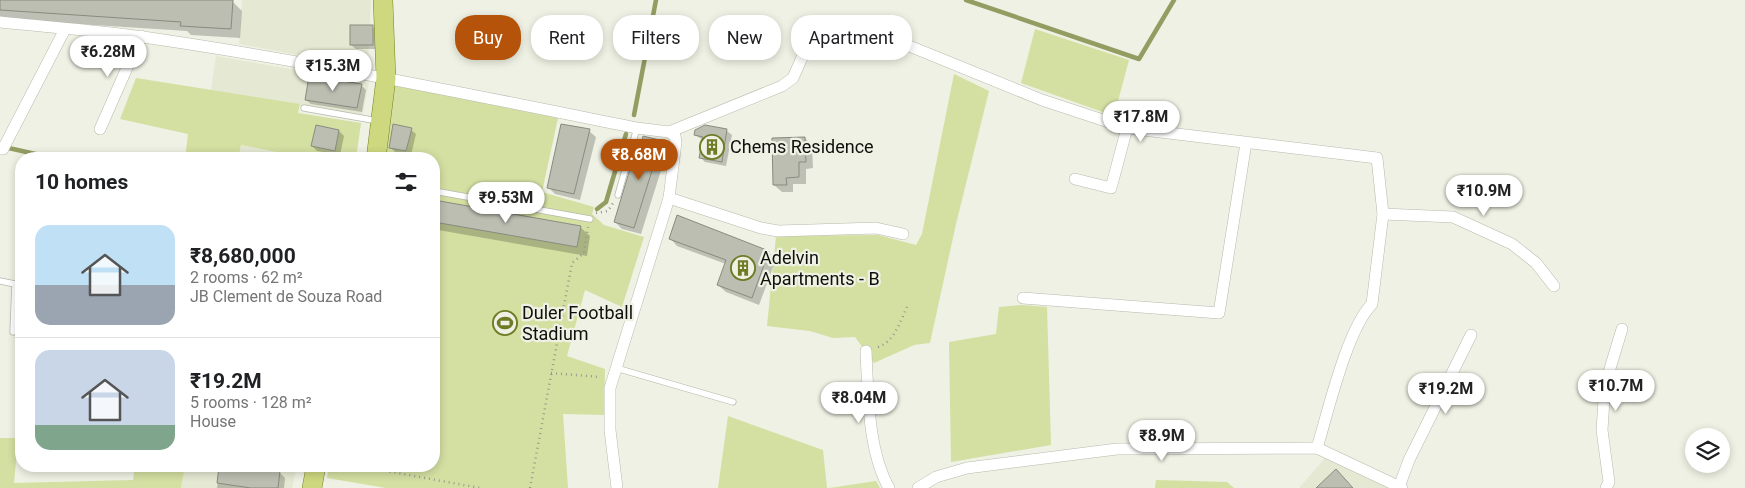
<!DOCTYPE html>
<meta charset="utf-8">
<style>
:root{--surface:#fff;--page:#f2f2f2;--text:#202124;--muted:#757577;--line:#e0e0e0;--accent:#b45309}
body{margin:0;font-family:Roboto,sans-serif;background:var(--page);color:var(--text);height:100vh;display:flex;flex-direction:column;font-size:19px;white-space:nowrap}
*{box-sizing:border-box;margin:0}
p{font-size:16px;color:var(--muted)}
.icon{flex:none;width:28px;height:28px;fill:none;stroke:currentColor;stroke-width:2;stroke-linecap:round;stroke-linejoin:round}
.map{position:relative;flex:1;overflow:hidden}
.sheet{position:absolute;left:15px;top:152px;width:425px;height:320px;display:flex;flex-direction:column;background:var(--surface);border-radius:20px;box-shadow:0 2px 8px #0003}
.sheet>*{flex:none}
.top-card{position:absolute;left:455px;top:15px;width:475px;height:45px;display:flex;gap:10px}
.tools{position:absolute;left:1685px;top:428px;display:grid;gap:10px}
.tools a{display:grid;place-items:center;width:45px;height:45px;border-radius:50%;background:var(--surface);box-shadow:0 2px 8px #0003;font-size:25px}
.price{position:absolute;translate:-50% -42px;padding:0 11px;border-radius:18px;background:#fff;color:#222;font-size:16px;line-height:32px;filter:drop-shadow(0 1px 2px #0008)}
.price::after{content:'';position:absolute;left:50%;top:30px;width:15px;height:11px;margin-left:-8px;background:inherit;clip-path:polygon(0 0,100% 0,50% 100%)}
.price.active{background:var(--accent);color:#fff}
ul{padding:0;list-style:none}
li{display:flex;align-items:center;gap:15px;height:125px;padding:0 20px}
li+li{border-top:1px solid var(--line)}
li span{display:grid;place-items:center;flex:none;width:140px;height:100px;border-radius:15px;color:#555}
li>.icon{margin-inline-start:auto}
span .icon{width:60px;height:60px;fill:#fffc;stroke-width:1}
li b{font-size:21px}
h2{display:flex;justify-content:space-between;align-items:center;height:60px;padding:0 20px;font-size:21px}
.tag{padding:0 18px;border-radius:20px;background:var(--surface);box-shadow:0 2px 8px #0003;font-size:18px;line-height:45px}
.tag.active{background:var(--accent);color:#fff}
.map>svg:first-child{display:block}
.built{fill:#e5e9d3}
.green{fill:#d4dfa2}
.shadow{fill:#0003}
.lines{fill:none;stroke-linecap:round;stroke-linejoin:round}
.stream{stroke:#939d62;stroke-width:4.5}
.building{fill:#bcbeb1;stroke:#898b7f}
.lane-casing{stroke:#b7baad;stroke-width:7}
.street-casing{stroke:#b7baad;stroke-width:12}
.primary-casing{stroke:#76811f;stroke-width:20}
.path{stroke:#97998e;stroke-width:2.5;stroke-dasharray:1 4;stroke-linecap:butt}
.lane{stroke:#fff;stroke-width:5.5}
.street{stroke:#fff;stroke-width:11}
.primary{stroke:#ced87f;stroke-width:19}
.labels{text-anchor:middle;stroke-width:4.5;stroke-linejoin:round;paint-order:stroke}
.poi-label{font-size:18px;fill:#0f100b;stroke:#eef1e3;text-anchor:start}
</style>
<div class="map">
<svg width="1745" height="488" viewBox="0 0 1745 488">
<rect width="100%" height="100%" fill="#eef1e3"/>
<g class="built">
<path d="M242,0H371L368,68L239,44Z"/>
<path d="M216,56L369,83L362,116L211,90Z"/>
<path d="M241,145L312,159H238Z"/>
<path d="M1326,457L1390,488H1299Z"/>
<path d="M185,466H297L292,488H181Z"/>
</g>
<g class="green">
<path d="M1035,29L1129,60L1114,116L1021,83Z"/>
<path d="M954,74L989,91L956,224L930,343L914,345L874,363L855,337L833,338L810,331L767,326L776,236L878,235L916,245L922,234Z"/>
<path d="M136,78L300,104L298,113L361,123L356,159H311L241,145L238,159H185L188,134L120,119Z"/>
<path d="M394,85L558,118L542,192L594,207L592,214L604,225L644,237L622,307L585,290L567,356L605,369L604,415L563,414L568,488H386L327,478L329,466H434V159H385Z"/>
<path d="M1022,305L1047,307L1051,445L951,462L949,342L996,334L999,307Z"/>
<path d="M728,416L823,450L827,488H718Z"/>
<path d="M0,438H18L14,483L133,480L135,466H185L181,488H0Z"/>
<path d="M1156,480L1227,482L1234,488H1155Z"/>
<path d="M876,481L880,488H829Z"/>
</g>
<g class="shadow">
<path d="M0,0L232,1L242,11L240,38L191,35L187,31L0,19Z"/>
<path d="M372,26L377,31L378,49H356L351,45Z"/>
<path d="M361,85L366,90L362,112L311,104L306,100Z"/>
<path d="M317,127L339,131L344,136L340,155L317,151L312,146Z"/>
<path d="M706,127L727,131L732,135L726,166L705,162L700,157L703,140L695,135Z"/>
<path d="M411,130L416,134L411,155L395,152L390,147Z"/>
<path d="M589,131L596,137L580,200L555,194L549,188Z"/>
<path d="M805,138L812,146L813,168L806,169V184H793V192H782L774,185Z"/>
<path d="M668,143L675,150L672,166L663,164L641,234L622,229L615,222L639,162Z"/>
<path d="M434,201L580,227L590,236L587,256L438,230L434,255Z"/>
<path d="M670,238L768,252L776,259L759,305L726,292L718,285L726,264L677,246Z"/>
<path d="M220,466L279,472L285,478L284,488H217Z"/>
<path d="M384,466H397L396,468Z"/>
</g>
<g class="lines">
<g class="stream">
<path d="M966,0L1139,59L1174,0"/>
<path d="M634,115L656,0"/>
<path d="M4,147L58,159"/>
<path d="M597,209L606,202L626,134"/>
</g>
</g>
<g class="building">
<path d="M0,0H233L231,29L180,26L181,22L0,10Z"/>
<rect x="350" y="25" width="23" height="20"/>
<path d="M309,76L362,84L357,108L305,100Z"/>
<path d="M393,124L412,128L406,151L389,148Z"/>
<path d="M561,124L590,129L574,194L547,188Z"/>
<path d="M316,125L339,130L335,151L311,146Z"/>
<path d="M705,125L727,129L722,162L699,158L703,137L694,135L695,130Z"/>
<path d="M643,136L668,142L665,160L656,158L634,228L614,222L633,159L638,161Z"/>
<path d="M805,137L806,162H799V177L786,178L787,185H773L772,138Z"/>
<path d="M434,200L581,226L577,247L434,222Z"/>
<path d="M677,215L769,251L752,298L717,285L726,260L669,239Z"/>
<path d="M219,466H244L280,471L278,488H251L217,483Z"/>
<path d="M1336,469L1353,488H1316Z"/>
</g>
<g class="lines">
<defs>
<g id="lane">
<path d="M304,108L378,121"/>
<path d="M434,191L590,219"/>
<path d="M618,195L637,128"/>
<path d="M0,281L15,284L13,332"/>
<path d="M616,368L733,402"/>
</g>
<g id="street">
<path d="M0,22C47,27 96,30 143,37C309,61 473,95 637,128L669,132L675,136L676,142L669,198L610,388V430L617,488"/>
<path d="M100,129L141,36"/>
<path d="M669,132L782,86L793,78L804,53L820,49L897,41L1042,100L1127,128L1377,158L1383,214L1372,304C1347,329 1328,412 1317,448"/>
<path d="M0,149H3L65,29"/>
<path d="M1075,179L1111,188L1127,128"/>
<path d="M669,198L761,228L778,231L876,228L903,234"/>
<path d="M1383,214L1453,217L1512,244L1536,263L1554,286"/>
<path d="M1023,298L1219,313L1246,143"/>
<path d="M866,351C868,394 868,451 889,488"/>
<path d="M1399,487L1409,460L1471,335"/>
<path d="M918,488L936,477L967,468L1117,449L1317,448L1402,488"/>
<path d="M1606,488L1609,482L1602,430L1605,385L1622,329"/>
</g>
<g id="primary">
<path d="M376,159L386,78L383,0"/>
<path d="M312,488L316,466"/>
</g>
</defs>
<use href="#lane" class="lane-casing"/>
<use href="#street" class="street-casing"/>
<use href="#primary" class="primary-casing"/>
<g class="path">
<path d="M596,213L608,211L613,203"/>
<path d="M878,347C894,342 900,322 907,307"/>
<path d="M551,373L600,377"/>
<path d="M365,467L480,488"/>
<path d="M530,488L572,263L584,253L588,227"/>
</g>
<use href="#lane" class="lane"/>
<use href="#street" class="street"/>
<use href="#primary" class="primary"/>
</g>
<defs>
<symbol id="building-ring" viewBox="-11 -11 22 22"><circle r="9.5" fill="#eef1e3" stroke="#707b26" stroke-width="1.5"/><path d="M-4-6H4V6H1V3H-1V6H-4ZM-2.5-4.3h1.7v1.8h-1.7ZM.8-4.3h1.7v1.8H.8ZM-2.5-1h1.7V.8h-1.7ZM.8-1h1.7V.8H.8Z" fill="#707b26"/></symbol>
<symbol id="stadium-ring" viewBox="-11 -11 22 22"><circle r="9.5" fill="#eef1e3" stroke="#707b26" stroke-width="1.5"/><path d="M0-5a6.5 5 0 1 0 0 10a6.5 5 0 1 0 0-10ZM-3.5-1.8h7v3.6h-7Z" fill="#707b26"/></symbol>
</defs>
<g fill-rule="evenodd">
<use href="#building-ring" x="698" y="133" width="28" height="28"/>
<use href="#building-ring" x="729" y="254" width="28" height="28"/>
<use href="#stadium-ring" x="491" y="309" width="28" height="28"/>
</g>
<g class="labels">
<g class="poi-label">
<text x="730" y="153">Chems Residence</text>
<text x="760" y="264">Adelvin<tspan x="760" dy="21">Apartments - B</tspan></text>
<text x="522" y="319">Duler Football<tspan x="522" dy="21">Stadium</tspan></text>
</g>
</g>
</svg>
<div class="tools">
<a><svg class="icon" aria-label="layers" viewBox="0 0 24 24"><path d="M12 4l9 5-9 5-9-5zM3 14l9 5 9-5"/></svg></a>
</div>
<b class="price" style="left:108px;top:78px">₹6.28M</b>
<b class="price" style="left:333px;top:92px">₹15.3M</b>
<b class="price" style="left:1141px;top:143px">₹17.8M</b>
<b class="price active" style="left:639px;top:181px">₹8.68M</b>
<b class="price" style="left:1484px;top:217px">₹10.9M</b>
<b class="price" style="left:506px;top:224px">₹9.53M</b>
<b class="price" style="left:1616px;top:412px">₹10.7M</b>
<b class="price" style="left:1446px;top:415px">₹19.2M</b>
<b class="price" style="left:859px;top:424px">₹8.04M</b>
<b class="price" style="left:1162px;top:462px">₹8.9M</b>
<div class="top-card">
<a class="tag active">Buy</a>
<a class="tag">Rent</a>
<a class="tag">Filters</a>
<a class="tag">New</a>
<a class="tag">Apartment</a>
</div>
<section class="sheet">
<h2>10 homes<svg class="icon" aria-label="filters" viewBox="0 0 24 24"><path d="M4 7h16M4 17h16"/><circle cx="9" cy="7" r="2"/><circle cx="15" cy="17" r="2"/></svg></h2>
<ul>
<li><span style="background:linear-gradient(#bfe0f5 60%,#9aa5b1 0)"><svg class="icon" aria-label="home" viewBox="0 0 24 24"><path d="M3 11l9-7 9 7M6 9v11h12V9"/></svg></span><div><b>₹8,680,000</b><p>2 rooms · 62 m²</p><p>JB Clement de Souza Road</p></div></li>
<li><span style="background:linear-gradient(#c9d6e8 75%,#7fa58c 0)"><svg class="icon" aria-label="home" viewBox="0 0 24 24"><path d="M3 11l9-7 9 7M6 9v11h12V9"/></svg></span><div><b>₹19.2M</b><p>5 rooms · 128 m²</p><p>House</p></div></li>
</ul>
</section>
</div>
